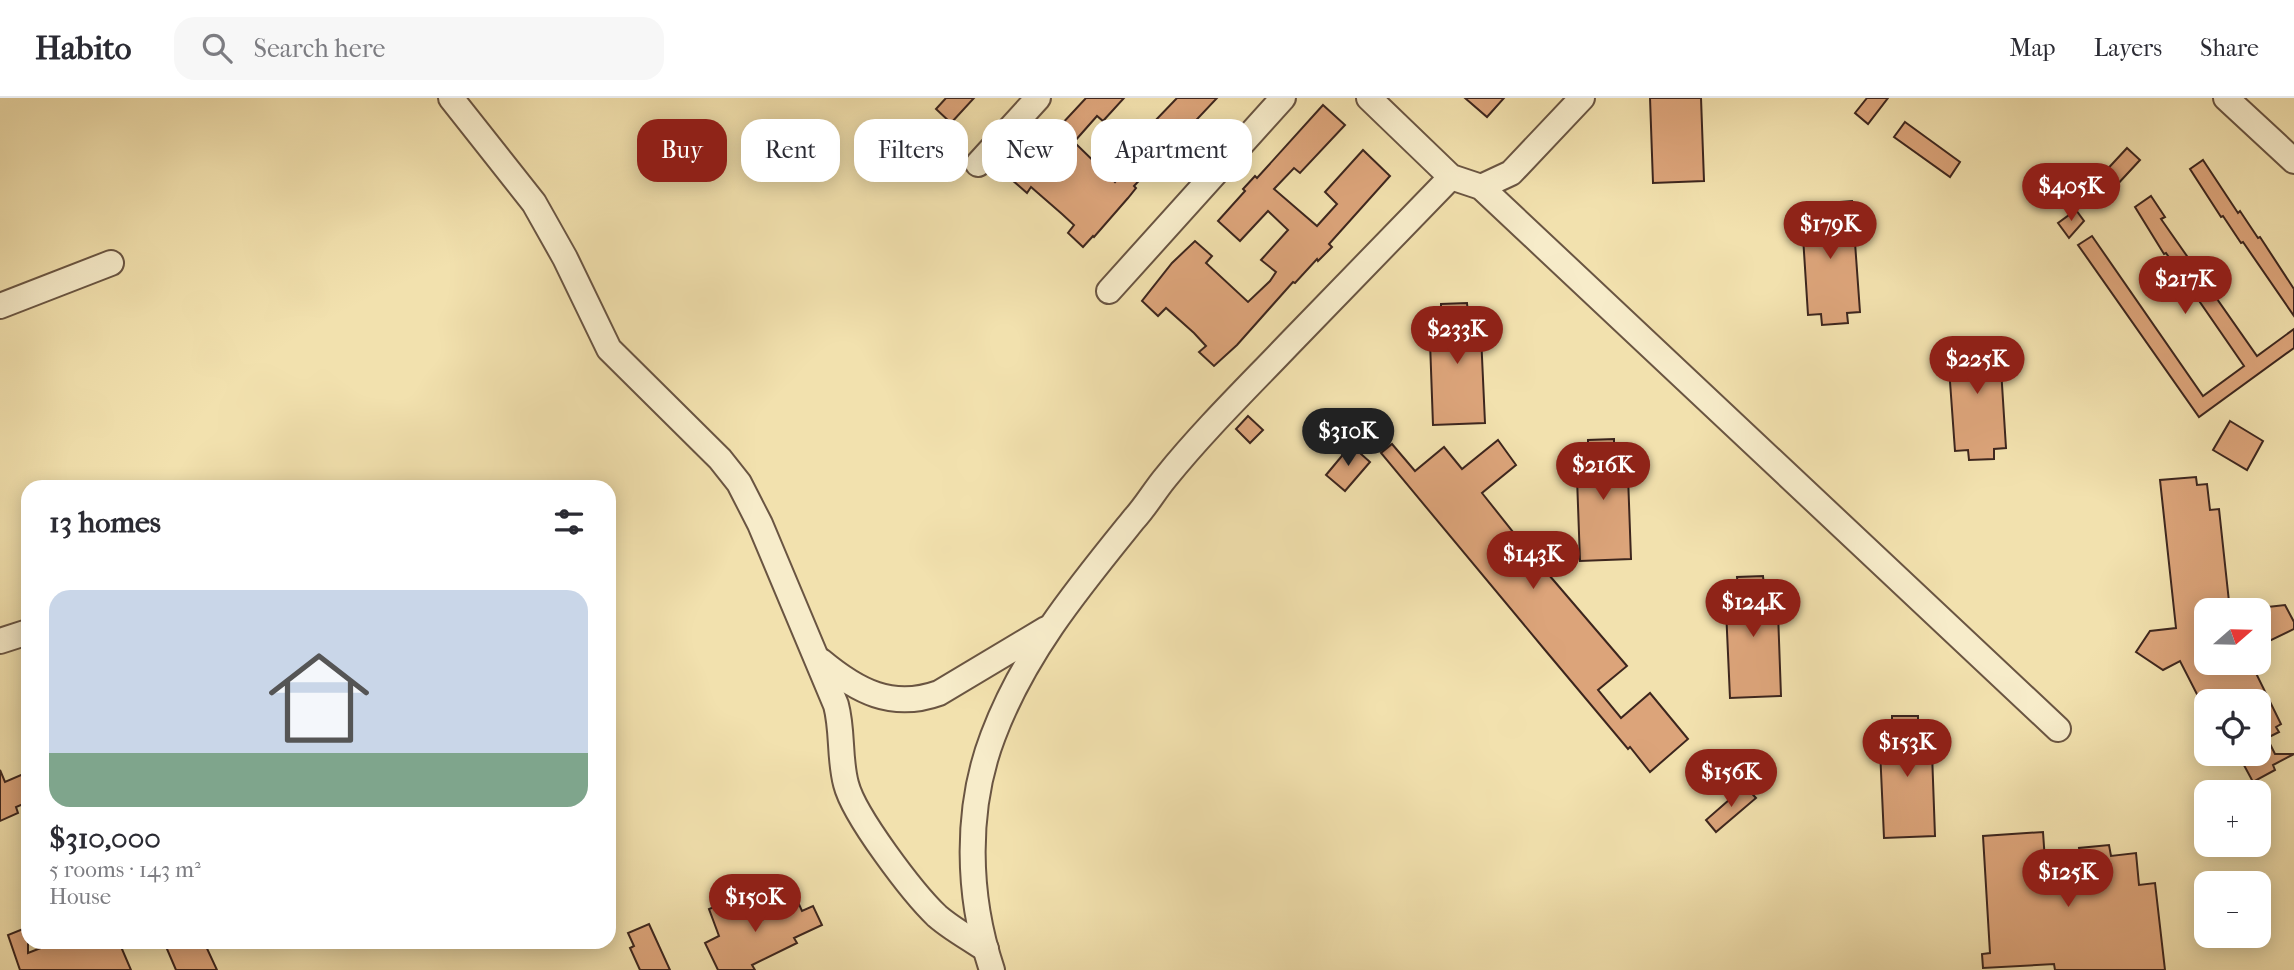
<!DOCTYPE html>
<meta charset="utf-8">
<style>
:root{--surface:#fff;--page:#f7f7f7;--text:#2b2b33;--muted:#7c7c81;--line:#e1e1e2;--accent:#8f2418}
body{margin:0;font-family:"IM FELL French Canon",serif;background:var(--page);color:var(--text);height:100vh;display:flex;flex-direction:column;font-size:26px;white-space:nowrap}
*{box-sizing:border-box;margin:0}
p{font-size:23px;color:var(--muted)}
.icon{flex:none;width:38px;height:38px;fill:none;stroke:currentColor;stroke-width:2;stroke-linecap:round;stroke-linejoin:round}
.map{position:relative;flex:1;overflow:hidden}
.details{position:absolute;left:21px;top:382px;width:595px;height:469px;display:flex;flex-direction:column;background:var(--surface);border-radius:21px;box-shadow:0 4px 18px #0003}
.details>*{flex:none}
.hud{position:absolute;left:637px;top:21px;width:665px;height:63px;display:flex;gap:14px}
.needle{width:46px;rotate:70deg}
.fabs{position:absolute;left:2194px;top:500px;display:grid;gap:14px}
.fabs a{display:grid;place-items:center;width:77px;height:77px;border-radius:14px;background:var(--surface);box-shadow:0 4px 18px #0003;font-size:35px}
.price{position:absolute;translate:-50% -60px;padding:0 16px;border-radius:24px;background:var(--accent);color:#fff;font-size:23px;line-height:46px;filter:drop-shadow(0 2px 4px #0008)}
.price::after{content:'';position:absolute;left:50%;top:42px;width:21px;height:16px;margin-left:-10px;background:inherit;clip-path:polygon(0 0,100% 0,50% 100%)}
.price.selected{background:#222;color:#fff}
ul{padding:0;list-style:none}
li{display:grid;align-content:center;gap:14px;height:371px;padding:0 28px}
li span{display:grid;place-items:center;height:217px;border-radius:21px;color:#555}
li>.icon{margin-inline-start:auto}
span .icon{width:126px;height:126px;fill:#fffc;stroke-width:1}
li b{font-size:30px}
h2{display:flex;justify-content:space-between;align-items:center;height:84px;padding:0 28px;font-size:30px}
.tag{padding:0 24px;border-radius:21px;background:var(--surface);box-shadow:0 4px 18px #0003;font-size:24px;line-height:63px}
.tag.selected{background:var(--accent);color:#fff}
header{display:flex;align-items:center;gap:42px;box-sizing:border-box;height:98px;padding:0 35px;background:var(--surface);border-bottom:2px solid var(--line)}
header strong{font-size:33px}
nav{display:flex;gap:38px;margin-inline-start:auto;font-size:24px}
.search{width:490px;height:63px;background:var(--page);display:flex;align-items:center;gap:18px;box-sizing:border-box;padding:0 24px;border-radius:21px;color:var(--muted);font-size:26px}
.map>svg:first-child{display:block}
.building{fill:#dca47a;stroke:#3d261e;stroke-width:2}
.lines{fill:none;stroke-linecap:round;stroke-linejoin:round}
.minor-casing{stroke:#6a5542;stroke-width:28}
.minor{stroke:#f7ecca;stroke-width:24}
</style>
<header>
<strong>Habito</strong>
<div class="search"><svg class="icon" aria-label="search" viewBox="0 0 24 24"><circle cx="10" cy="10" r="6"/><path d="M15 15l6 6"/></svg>Search here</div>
<nav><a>Map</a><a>Layers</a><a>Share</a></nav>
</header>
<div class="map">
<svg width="2294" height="872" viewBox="0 0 2294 872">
<rect width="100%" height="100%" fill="#f2e1ae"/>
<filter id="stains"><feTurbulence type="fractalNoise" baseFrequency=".00286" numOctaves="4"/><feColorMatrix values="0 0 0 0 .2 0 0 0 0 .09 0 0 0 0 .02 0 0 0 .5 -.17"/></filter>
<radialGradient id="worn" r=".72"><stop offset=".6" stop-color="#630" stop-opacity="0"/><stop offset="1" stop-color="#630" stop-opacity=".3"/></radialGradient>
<g class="building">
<path d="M946,0H974L951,25L936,11Z"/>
<path d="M1086,0H1124L1103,23L1097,18L1074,44L1115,84L1138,60L1128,51L1177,0H1217L1134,88L1136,90L1128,100L1094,139L1093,138L1083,149L1068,135L1074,127L1062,116L1031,89L1027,95L1011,81L1030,56L1032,58Z"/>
<path d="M1465,0H1504L1487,19Z"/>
<path d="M1650,0H1701L1704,83L1653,85Z"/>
<path d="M1867,0H1888L1868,26L1855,15Z"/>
<path d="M1323,7L1345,27L1300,75L1294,70L1274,91L1317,128L1337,106L1325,94L1363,52L1390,78L1329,146L1332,149L1318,163L1317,161L1295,185L1293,184L1237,247L1214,268L1199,254L1206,248L1194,235L1166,210L1158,218L1142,203L1172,165L1195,143L1212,158L1206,165L1248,204L1270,183L1276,174L1261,162L1288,132L1268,113L1240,143L1218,123L1245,93L1243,91L1255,78L1257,80Z"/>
<path d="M1905,24L1960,64L1950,79L1894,39Z"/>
<path d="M2127,50L2140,62L2102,103L2089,91Z"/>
<path d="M2203,62L2238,115L2240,113L2258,140L2260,139L2294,191V218L2243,144L2241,145L2223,118L2221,119L2190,71Z"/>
<path d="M2151,98L2165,119L2161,121L2257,258L2294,231V250L2199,319L2078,147L2092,138L2203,298L2244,268L2166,155L2164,156L2135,109Z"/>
<path d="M1852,103L1860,214L1847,215L1848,225L1822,227L1821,216L1808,217L1801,107Z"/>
<path d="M2076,112L2084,123L2069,140L2058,125Z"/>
<path d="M1467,205L1468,215H1480L1485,325L1433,327L1429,216H1441V206Z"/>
<path d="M1999,239L2006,350L1994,351V361L1969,362L1968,352L1955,353L1947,242Z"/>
<path d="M1248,318L1263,332L1250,345L1236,331Z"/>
<path d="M2230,323L2263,343L2247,372L2213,352Z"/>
<path d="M1614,341V351L1627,350L1631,461L1580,463L1576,352H1588V342Z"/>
<path d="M1498,342L1516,367L1482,395L1525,449L1627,568L1598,592L1621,620L1650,595L1688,641L1650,674L1630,649L1628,651L1545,552L1381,355L1392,346L1415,373L1444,349L1462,371Z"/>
<path d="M1351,347L1370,364L1345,393L1326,377Z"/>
<path d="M2196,379L2197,387L2207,386L2210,412L2219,411L2230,513H2207V565H2251L2281,626L2276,629L2279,634L2267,640L2275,656H2294L2273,667L2275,672L2253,684L2238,656H2259V604H2201L2180,563L2163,572L2136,554L2150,533L2176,530L2160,382Z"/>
<path d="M1763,478L1764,488L1777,487L1781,598L1730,600L1725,489H1738L1737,479Z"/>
<path d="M2285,507L2294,524V531L2259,548V510Z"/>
<path d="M1892,618H1918V628L1931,627L1935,738L1884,740L1879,629H1892Z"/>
<path d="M0,672L5,684L28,674V704L16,709L18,715L0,723Z"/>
<path d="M1745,688L1756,700L1716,734L1706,722Z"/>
<path d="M2043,734L2045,763L2080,758L2079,750L2109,747L2111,758L2136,755L2139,787L2155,785L2165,872H2055L2054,866L1983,870L1982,856L1990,855L1983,738Z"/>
<path d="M741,798L747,817L756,814L760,823L798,804L802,813L813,808L822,827L794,840L797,845L752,867L755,872H718L705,845L719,838L709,811Z"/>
<path d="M649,826L670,872H640L630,850L634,848L628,835Z"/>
<path d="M28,829V855L56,844H119L131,872H20L8,837Z"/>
<path d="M164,844H204L217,872H176Z"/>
</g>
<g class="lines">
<defs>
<g id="minor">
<path d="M451,0L534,105L565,160L609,251L720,361L739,385L760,426L836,607C843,633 839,660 846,686C854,718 913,795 937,818C952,831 970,841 986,851"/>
<path d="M1369,0L1451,79L1481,89L2058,631"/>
<path d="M2226,0L2294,63"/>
<path d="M978,66L1038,0"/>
<path d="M1481,89L1511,75L1582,0"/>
<path d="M1109,193L1283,0"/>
<path d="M0,208L111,165"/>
<path d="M0,543L28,534"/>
<path d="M821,563C857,593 892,612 939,595L1046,531"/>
<path d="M992,872C967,798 965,711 993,638C1024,555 1079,489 1134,421C1146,408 1155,392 1166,379C1204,332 1247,290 1289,246C1343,191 1397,135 1451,79"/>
</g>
</defs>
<use href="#minor" class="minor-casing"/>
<use href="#minor" class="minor"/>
</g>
<rect width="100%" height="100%" filter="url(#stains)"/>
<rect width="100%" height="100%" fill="url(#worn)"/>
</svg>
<div class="fabs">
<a><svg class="needle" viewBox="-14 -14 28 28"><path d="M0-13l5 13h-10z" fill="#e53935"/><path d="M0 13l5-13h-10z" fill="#7c7c81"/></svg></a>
<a><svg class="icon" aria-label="locate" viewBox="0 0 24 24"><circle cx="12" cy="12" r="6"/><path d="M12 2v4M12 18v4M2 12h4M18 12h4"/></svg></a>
<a>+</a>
<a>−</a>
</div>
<b class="price" style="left:2071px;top:125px">$405K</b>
<b class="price" style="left:1830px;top:163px">$179K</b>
<b class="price" style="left:2185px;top:218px">$217K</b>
<b class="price" style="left:1457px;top:268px">$233K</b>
<b class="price" style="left:1977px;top:298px">$225K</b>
<b class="price selected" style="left:1348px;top:370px">$310K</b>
<b class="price" style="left:1603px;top:404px">$216K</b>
<b class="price" style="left:1533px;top:493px">$143K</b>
<b class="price" style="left:1753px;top:541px">$124K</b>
<b class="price" style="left:1907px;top:681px">$153K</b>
<b class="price" style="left:1731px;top:711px">$156K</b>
<b class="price" style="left:2068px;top:811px">$125K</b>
<b class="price" style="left:755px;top:836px">$150K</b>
<div class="hud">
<a class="tag selected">Buy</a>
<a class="tag">Rent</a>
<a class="tag">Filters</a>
<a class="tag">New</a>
<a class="tag">Apartment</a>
</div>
<section class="details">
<h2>13 homes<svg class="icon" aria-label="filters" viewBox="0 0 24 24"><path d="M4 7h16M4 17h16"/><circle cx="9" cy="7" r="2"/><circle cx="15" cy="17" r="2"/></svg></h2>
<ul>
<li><span style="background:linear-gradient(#c9d6e8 75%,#7fa58c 0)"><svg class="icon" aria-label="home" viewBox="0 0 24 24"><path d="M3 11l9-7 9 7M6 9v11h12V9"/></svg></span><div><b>$310,000</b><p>5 rooms · 143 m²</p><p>House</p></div></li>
</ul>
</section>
</div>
